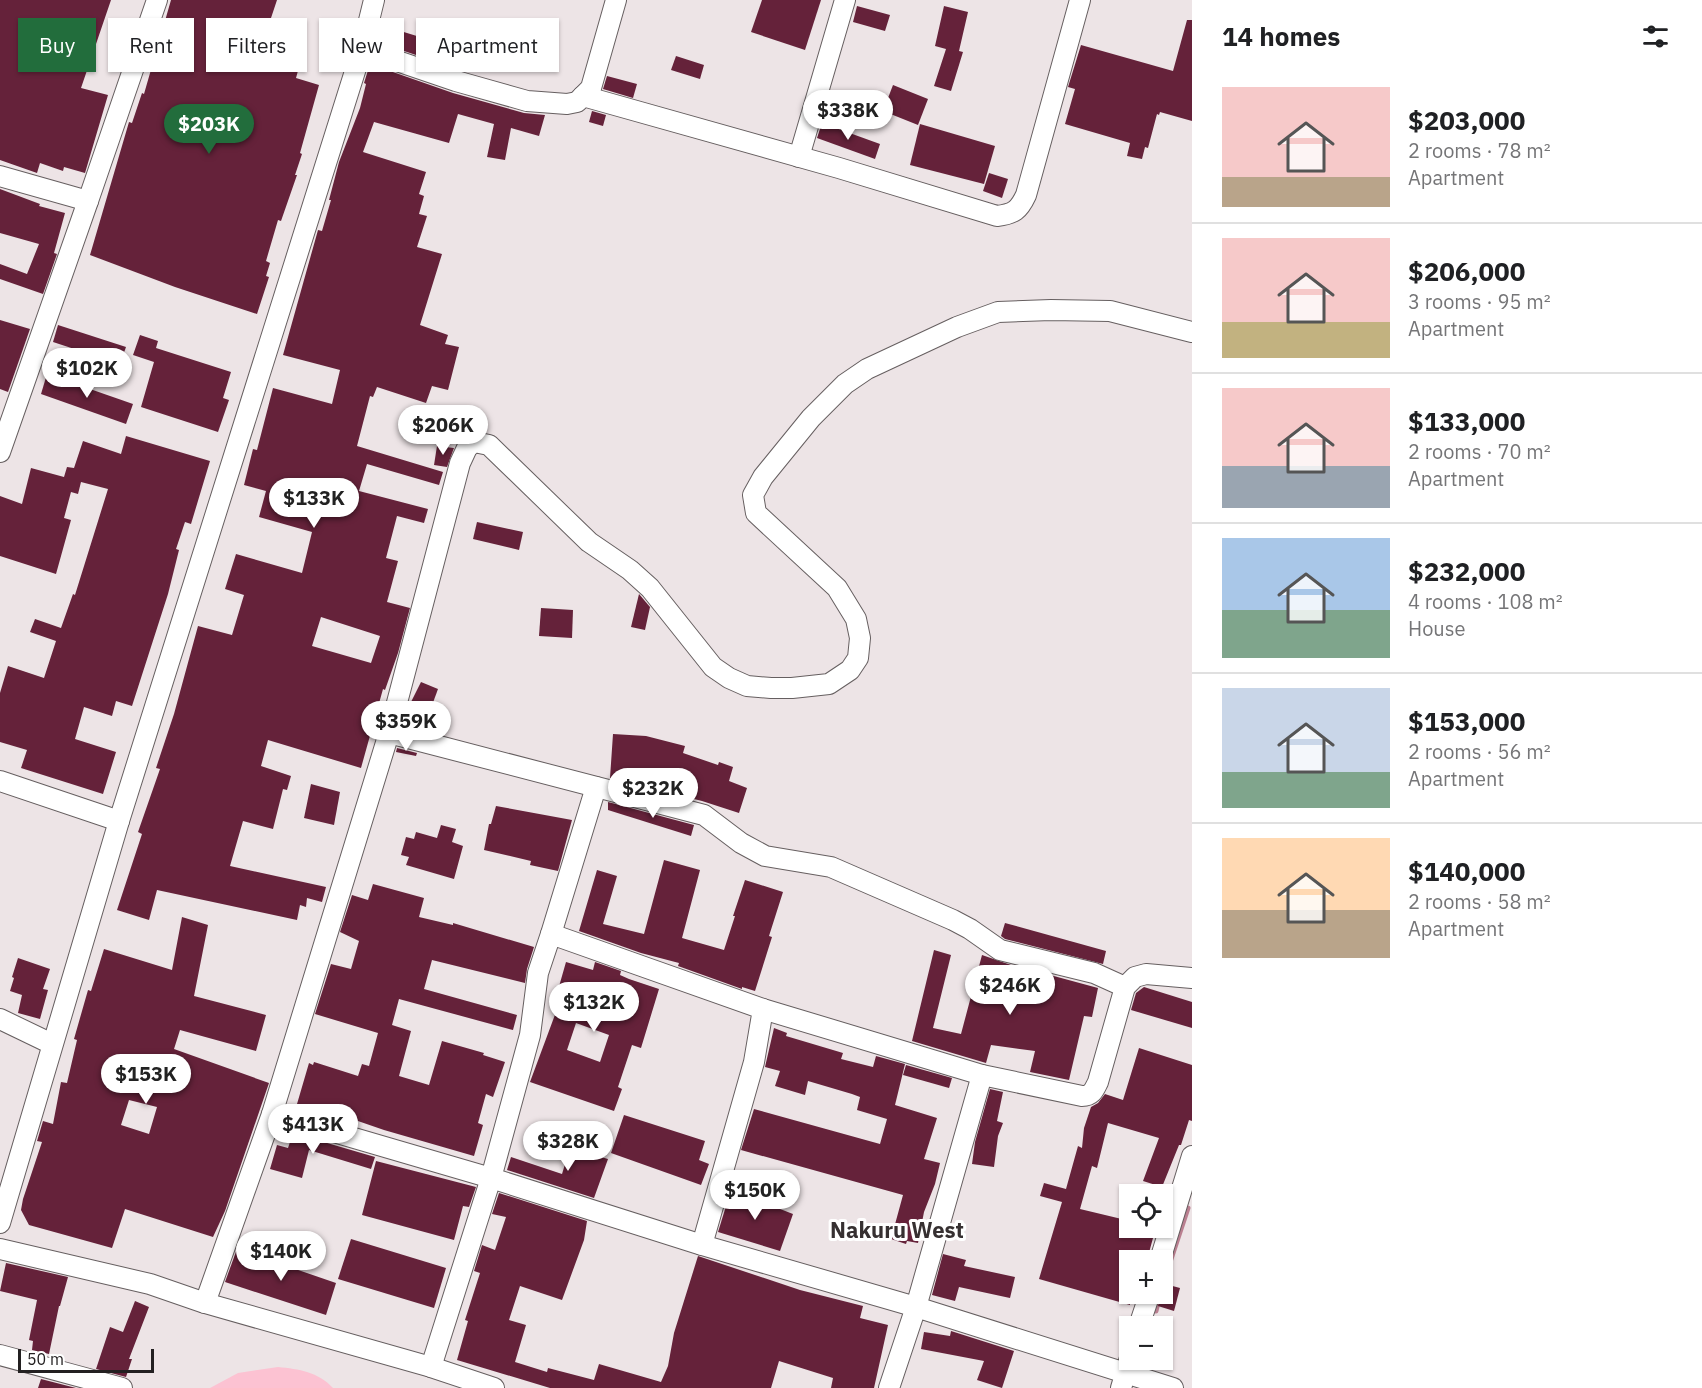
<!DOCTYPE html>
<meta charset="utf-8">
<style>
:root{--surface:#fff;--page:#f2f2f2;--text:#202124;--muted:#757577;--line:#e0e0e0;--accent:#226d3c}
body{margin:0;font-family:"IBM Plex Sans",sans-serif;background:var(--page);color:var(--text);height:100vh;display:flex;flex-direction:column;font-size:22px;white-space:nowrap}
*{box-sizing:border-box;margin:0}
p{font-size:20px;color:var(--muted)}
.icon{flex:none;width:33px;height:33px;fill:none;stroke:currentColor;stroke-width:2;stroke-linecap:round;stroke-linejoin:round}
.map{position:relative;flex:1;overflow:hidden}
.drawer{display:flex;flex-direction:column;background:var(--surface);width:510px}
.drawer>*{flex:none}
.hud{position:absolute;left:18px;top:18px;width:570px;height:54px;display:flex;gap:12px}
.controls{position:absolute;left:1119px;top:1184px;display:grid;gap:12px}
.controls a{display:grid;place-items:center;width:54px;height:54px;border-radius:0px;background:var(--surface);box-shadow:0 2px 4px #0004;font-size:30px}
.scale{position:absolute;left:18px;bottom:15px;width:136px;box-sizing:border-box;padding-left:6px;border:3px solid #232021;border-top:0;font-size:16px;line-height:21px;white-space:nowrap;color:#232021;-webkit-text-stroke:4px #fff;paint-order:stroke}
.price{position:absolute;translate:-50% -51px;padding:0 14px;border-radius:21px;background:#fff;color:#222;font-size:20px;line-height:39px;filter:drop-shadow(0 2px 3px #0008)}
.price::after{content:'';position:absolute;left:50%;top:36px;width:18px;height:14px;margin-left:-9px;background:inherit;clip-path:polygon(0 0,100% 0,50% 100%)}
.price.on{background:var(--accent);color:#fff}
ul{padding:0;list-style:none}
li{display:flex;align-items:center;gap:18px;height:150px;padding:0 30px}
li+li{border-top:2px solid var(--line)}
li span{display:grid;place-items:center;flex:none;width:168px;height:120px;border-radius:0px;color:#555}
li>.icon{margin-inline-start:auto}
span .icon{width:72px;height:72px;fill:#fffc;stroke-width:1}
li b{font-size:26px}
h2{display:flex;justify-content:space-between;align-items:center;height:72px;padding:0 30px;font-size:26px}
.tag{padding:0 21px;border-radius:0px;background:var(--surface);box-shadow:0 2px 4px #0004;font-size:21px;line-height:54px}
.tag.on{background:var(--accent);color:#fff}
main{display:flex;flex:1;min-height:0}
.map>svg:first-child{display:block}
.green{fill:#fcc2d2}
.lines{fill:none;stroke-linecap:round;stroke-linejoin:round}
.stream{stroke:#ba7f90;stroke-width:5}
.building{fill:#65223a;fill-rule:evenodd}
.minor-casing{stroke:#665f60;stroke-width:22}
.minor{stroke:#fff;stroke-width:20}
.labels{text-anchor:middle;stroke-width:6;stroke-linejoin:round;paint-order:stroke}
.quarter-label{font-size:22px;font-weight:bold;fill:#363031;stroke:#fff}
</style>
<main>
<div class="map">
<svg width="1192" height="1388" viewBox="0 0 1192 1388">
<rect width="100%" height="100%" fill="#ede4e6"/>
<path class="green" d="M278,1367C299,1369 318,1372 333,1388H210L238,1373Z"/>
<g class="lines">
<g class="stream">
<path d="M1162,1286L1188,1208"/>
<path d="M1156,1311L1160,1293"/>
<path d="M1124,1354L1130,1339"/>
<path d="M1139,1362L1140,1359"/>
</g>
</g>
<g class="building">
<path d="M0,0H111L81,88L108,95L85,173L64,167L63,171L40,163L37,173L0,160Z"/>
<path d="M171,0H277L266,33L285,39L280,54L301,60L296,78L319,85L300,153L302,154L295,175H297L281,221L278,220L266,261L270,263L266,276L269,277L257,314L175,287L90,255L129,122L132,123L142,93L144,94Z"/>
<path d="M762,0H821L805,50L751,32Z"/>
<path d="M857,6L890,15L885,31L853,22Z"/>
<path d="M944,6L968,12L959,51L963,52L951,91L934,86L946,49L935,46Z"/>
<path d="M1187,20H1192V121L1160,112L1159,115L1157,114L1148,148L1145,147L1142,159L1127,156L1130,143L1065,124L1075,89L1068,87L1081,45L1173,71Z"/>
<path d="M394,29L446,45L440,63L389,46Z"/>
<path d="M676,56L704,65L700,79L671,70Z"/>
<path d="M370,64L453,93L524,113L545,115L539,136L511,128L505,160L487,157L494,124L458,114L449,143L374,122L363,152L426,172L419,194L424,196L419,214L427,216L417,247L442,254L420,325L448,335L445,344L459,347L448,390L432,386L426,403L377,387L373,397L370,396L357,446L443,472L439,485L367,464L359,491L428,509L424,523L397,516L386,558L398,561L387,602L410,608L398,653L385,690L383,689L361,768L268,740L261,766L291,776L287,790L283,789L273,829L243,821L230,866L326,887L322,902L307,898L306,907L300,905L297,920L157,890L149,920L117,910L142,834L138,832L160,769L156,768L174,714L198,626L232,635L244,595L225,589L236,554L302,573L312,532L259,517L266,491L244,485L253,449L257,450L273,388L332,404L340,370L283,355L318,230L322,231L331,200H329L339,162L360,108L366,84L364,83ZM321,617L380,636L371,663L312,646Z"/>
<path d="M607,76L637,84L633,98L603,89Z"/>
<path d="M893,85L928,99L918,125L883,111Z"/>
<path d="M592,111L606,115L603,126L589,122Z"/>
<path d="M822,123L880,144L875,159L817,138Z"/>
<path d="M920,124L995,146L984,184L910,165Z"/>
<path d="M989,173L1008,179L1002,198L983,191Z"/>
<path d="M0,189L40,204L39,206L65,213L54,253L57,254L43,294L0,279V264L27,274L39,244L0,233Z"/>
<path d="M0,320L30,329L8,392L0,389Z"/>
<path d="M58,325L126,347L120,364L53,342Z"/>
<path d="M140,335L158,341L156,348L231,372L223,398L229,400L218,432L141,407L154,362L133,355Z"/>
<path d="M47,374L133,404L126,424L41,394Z"/>
<path d="M126,436L210,461L191,524L185,522L176,549L179,550L168,594L132,706L116,701L112,716L84,707L75,739L116,752L103,794L21,768L27,750L0,742V693L8,666L44,678L56,641L30,632L35,619L61,628L73,594L75,595L108,489L81,482L78,494L71,492L64,518L71,520L56,574L0,556V496L22,504L31,468L64,477L67,467L74,468L83,441L121,454Z"/>
<path d="M437,446L454,448L447,467L434,465Z"/>
<path d="M477,522L523,532L519,550L473,539Z"/>
<path d="M639,594L650,607L645,630L631,627Z"/>
<path d="M541,608L573,610L572,638L539,636Z"/>
<path d="M421,682L438,689L423,730L404,724L411,702Z"/>
<path d="M613,734L646,736L685,746L683,753L718,765L719,762L733,767L729,781L747,788L739,813L702,801L610,778Z"/>
<path d="M397,748L417,753L416,756L396,752Z"/>
<path d="M311,784L340,792L334,825L304,818Z"/>
<path d="M608,802L694,825L691,836L608,810Z"/>
<path d="M496,806L572,820L558,871L530,865L531,861L484,850L489,824H491Z"/>
<path d="M441,825L456,829L452,842L463,846L454,879L406,865L409,857L401,855L406,837L414,839L416,832L437,838Z"/>
<path d="M664,860L700,870L682,938L724,950L735,916H733L745,880L783,892L769,936L772,937L755,991L742,987V989L678,966L679,963L641,953L579,931L597,870L617,876L603,924L644,934Z"/>
<path d="M373,884L424,898L419,917L453,925V923L534,947L527,969L525,983L432,960L424,989L517,1015L513,1030L399,999L392,1025L411,1031L399,1076L429,1085L442,1041L484,1053L483,1055L505,1062L493,1097L486,1094L478,1123L483,1125L474,1156L384,1130L326,1110L325,1113L297,1104L309,1063L313,1065L314,1062L358,1076L362,1064L369,1066L378,1033L315,1014L331,964L351,969L359,941L340,932L352,895L368,900Z"/>
<path d="M182,917L208,925L194,996L266,1015L256,1051L180,1030L174,1049L269,1083L225,1211L213,1237L125,1209L112,1248L29,1225L21,1210L23,1199L42,1142L37,1141L43,1121L53,1124L61,1082L67,1083L77,1040L74,1039L88,990L91,991L104,949L172,970ZM129,1100L157,1107L149,1134L121,1125Z"/>
<path d="M1005,923L1106,951L1103,964L1005,939L1001,936Z"/>
<path d="M934,950L951,955L933,1028L961,1034L982,955L1011,965L1009,975L1036,981L1039,972L1098,988L1092,1017L1084,1016L1069,1080L1030,1072L1035,1051L991,1045L986,1063L912,1041Z"/>
<path d="M18,958L50,969L43,989L48,990L40,1019L18,1013L22,995L10,991L14,978L12,977Z"/>
<path d="M566,962L593,970L595,962L621,971L620,975L629,979L659,989L641,1048L632,1045L618,1087L622,1089L614,1111L530,1082L556,1012L552,1011ZM576,1023L609,1035L600,1062L567,1050Z"/>
<path d="M1144,987L1192,1002V1028L1131,1010L1136,993Z"/>
<path d="M774,1028L787,1033L786,1036L843,1053L841,1059L873,1067L876,1056L905,1064L895,1105L937,1118L924,1159L940,1163L935,1184L924,1212L918,1243L907,1241L906,1244L891,1239L903,1195L741,1150L754,1109L880,1144L887,1119L857,1110L860,1097L852,1094L808,1081L805,1095L775,1086L780,1071L765,1067Z"/>
<path d="M1139,1048L1192,1065V1121L1189,1120L1181,1145H1179L1162,1187L1143,1181L1159,1138L1108,1123L1097,1168L1092,1166L1080,1209L1130,1221V1227H1156L1147,1260H1130V1293H1137L1135,1299L1130,1297V1305L1039,1279L1062,1202L1040,1196L1044,1183L1066,1189L1078,1146L1082,1148L1084,1128L1091,1107L1098,1103L1105,1094L1123,1100Z"/>
<path d="M906,1065L952,1078L949,1088L903,1075Z"/>
<path d="M990,1089L1003,1092L997,1121L1003,1123L998,1136L994,1167L972,1164L975,1142Z"/>
<path d="M624,1115L705,1141L699,1160L709,1164L701,1185L611,1153Z"/>
<path d="M293,1133L375,1157L371,1169L309,1150L302,1178L270,1169L277,1145L288,1148Z"/>
<path d="M570,1148L608,1159L594,1198L507,1170L511,1157L562,1174Z"/>
<path d="M376,1161L476,1187L469,1207L463,1206L454,1240L362,1215Z"/>
<path d="M731,1190L793,1214L780,1251L718,1232Z"/>
<path d="M499,1193L587,1221L584,1240L562,1300L520,1286L509,1320L526,1325L515,1362L547,1372L548,1368L594,1380L599,1364L661,1382L668,1366L674,1333L698,1256L800,1290L863,1306L860,1318L888,1325L874,1388H831L833,1378L779,1361L771,1388H550L457,1360L468,1321L465,1320L480,1273L474,1271L482,1245L495,1250L506,1217L492,1214Z"/>
<path d="M351,1239L446,1268L434,1308L338,1279Z"/>
<path d="M237,1249L336,1283L326,1315L225,1282Z"/>
<path d="M943,1254L966,1260L964,1266L1015,1277L1010,1298L959,1287L955,1301L932,1295Z"/>
<path d="M6,1263L68,1277L60,1306H59L49,1354L32,1350L33,1341L29,1340L37,1300L0,1291Z"/>
<path d="M1165,1284L1180,1288L1174,1311L1158,1306Z"/>
<path d="M135,1301L149,1307L129,1359H132L126,1377L96,1369L110,1327L123,1332Z"/>
<path d="M951,1331L1014,1351L1002,1388L977,1380L984,1361L921,1349L924,1332L950,1336Z"/>
<path d="M41,1379L76,1388H38Z"/>
</g>
<g class="lines">
<defs>
<g id="minor">
<path d="M362,49L456,81L527,101L567,104L577,102L591,88L616,0"/>
<path d="M583,96L839,168L997,216C1014,214 1019,210 1026,195L1080,0"/>
<path d="M799,157L845,0"/>
<path d="M0,176L88,201L0,452"/>
<path d="M88,201L157,0"/>
<path d="M389,733L704,815L741,843L765,856L831,867L953,920L970,929L1000,950L1094,973L1125,987"/>
<path d="M0,781L119,821"/>
<path d="M551,934L596,787"/>
<path d="M763,1009L982,1075"/>
<path d="M0,1019L52,1044"/>
<path d="M272,1114L389,733L460,463L467,448L474,442L489,445L589,542L630,570L650,588L713,667L729,678L747,686L771,688H792L829,684L850,670L858,658L860,638L856,619L837,588L756,513L753,495L763,477L811,418L845,384L867,369L957,327L998,312L1051,310L1110,311L1192,332"/>
<path d="M0,1223L119,821L362,49L374,0"/>
<path d="M0,1249L150,1284L205,1303L431,1367L494,1388"/>
<path d="M1160,1260L1192,1156"/>
<path d="M205,1303L272,1114L491,1178L702,1245L916,1307L982,1075L1082,1096C1092,1096 1094,1090 1098,1082L1125,987L1135,977L1146,974L1192,978"/>
<path d="M1139,1326L1150,1293"/>
<path d="M0,1355L122,1388"/>
<path d="M431,1367L491,1178L530,1035L538,973L551,934L763,1009L754,1062L702,1245"/>
<path d="M889,1388L916,1307L1173,1388"/>
<path d="M1121,1388L1130,1358"/>
</g>
</defs>
<use href="#minor" class="minor-casing"/>
<use href="#minor" class="minor"/>
</g>
<g class="labels">
<g class="quarter-label">
<text x="897" y="1238">Nakuru West</text>
</g>
</g>
</svg>
<div class="controls">
<a><svg class="icon" aria-label="locate" viewBox="0 0 24 24"><circle cx="12" cy="12" r="6"/><path d="M12 2v4M12 18v4M2 12h4M18 12h4"/></svg></a>
<a>+</a>
<a>−</a>
</div>
<div class="scale">50 m</div>
<b class="price" style="left:848px;top:141px">$338K</b>
<b class="price on" style="left:209px;top:155px">$203K</b>
<b class="price" style="left:87px;top:399px">$102K</b>
<b class="price" style="left:443px;top:456px">$206K</b>
<b class="price" style="left:314px;top:529px">$133K</b>
<b class="price" style="left:406px;top:752px">$359K</b>
<b class="price" style="left:653px;top:819px">$232K</b>
<b class="price" style="left:1010px;top:1016px">$246K</b>
<b class="price" style="left:594px;top:1033px">$132K</b>
<b class="price" style="left:146px;top:1105px">$153K</b>
<b class="price" style="left:313px;top:1155px">$413K</b>
<b class="price" style="left:568px;top:1172px">$328K</b>
<b class="price" style="left:755px;top:1221px">$150K</b>
<b class="price" style="left:281px;top:1282px">$140K</b>
<div class="hud">
<a class="tag on">Buy</a>
<a class="tag">Rent</a>
<a class="tag">Filters</a>
<a class="tag">New</a>
<a class="tag">Apartment</a>
</div>
</div>
<section class="drawer">
<h2>14 homes<svg class="icon" aria-label="filters" viewBox="0 0 24 24"><path d="M4 7h16M4 17h16"/><circle cx="9" cy="7" r="2"/><circle cx="15" cy="17" r="2"/></svg></h2>
<ul>
<li><span style="background:linear-gradient(#f6c9c9 75%,#b9a48a 0)"><svg class="icon" aria-label="home" viewBox="0 0 24 24"><path d="M3 11l9-7 9 7M6 9v11h12V9"/></svg></span><div><b>$203,000</b><p>2 rooms · 78 m²</p><p>Apartment</p></div></li>
<li><span style="background:linear-gradient(#f6c9c9 70%,#c2b280 0)"><svg class="icon" aria-label="home" viewBox="0 0 24 24"><path d="M3 11l9-7 9 7M6 9v11h12V9"/></svg></span><div><b>$206,000</b><p>3 rooms · 95 m²</p><p>Apartment</p></div></li>
<li><span style="background:linear-gradient(#f6c9c9 65%,#9aa5b1 0)"><svg class="icon" aria-label="home" viewBox="0 0 24 24"><path d="M3 11l9-7 9 7M6 9v11h12V9"/></svg></span><div><b>$133,000</b><p>2 rooms · 70 m²</p><p>Apartment</p></div></li>
<li><span style="background:linear-gradient(#a9c7e8 60%,#7fa58c 0)"><svg class="icon" aria-label="home" viewBox="0 0 24 24"><path d="M3 11l9-7 9 7M6 9v11h12V9"/></svg></span><div><b>$232,000</b><p>4 rooms · 108 m²</p><p>House</p></div></li>
<li><span style="background:linear-gradient(#c9d6e8 70%,#7fa58c 0)"><svg class="icon" aria-label="home" viewBox="0 0 24 24"><path d="M3 11l9-7 9 7M6 9v11h12V9"/></svg></span><div><b>$153,000</b><p>2 rooms · 56 m²</p><p>Apartment</p></div></li>
<li><span style="background:linear-gradient(#ffd9b3 60%,#b9a48a 0)"><svg class="icon" aria-label="home" viewBox="0 0 24 24"><path d="M3 11l9-7 9 7M6 9v11h12V9"/></svg></span><div><b>$140,000</b><p>2 rooms · 58 m²</p><p>Apartment</p></div></li>
</ul>
</section>
</main>
